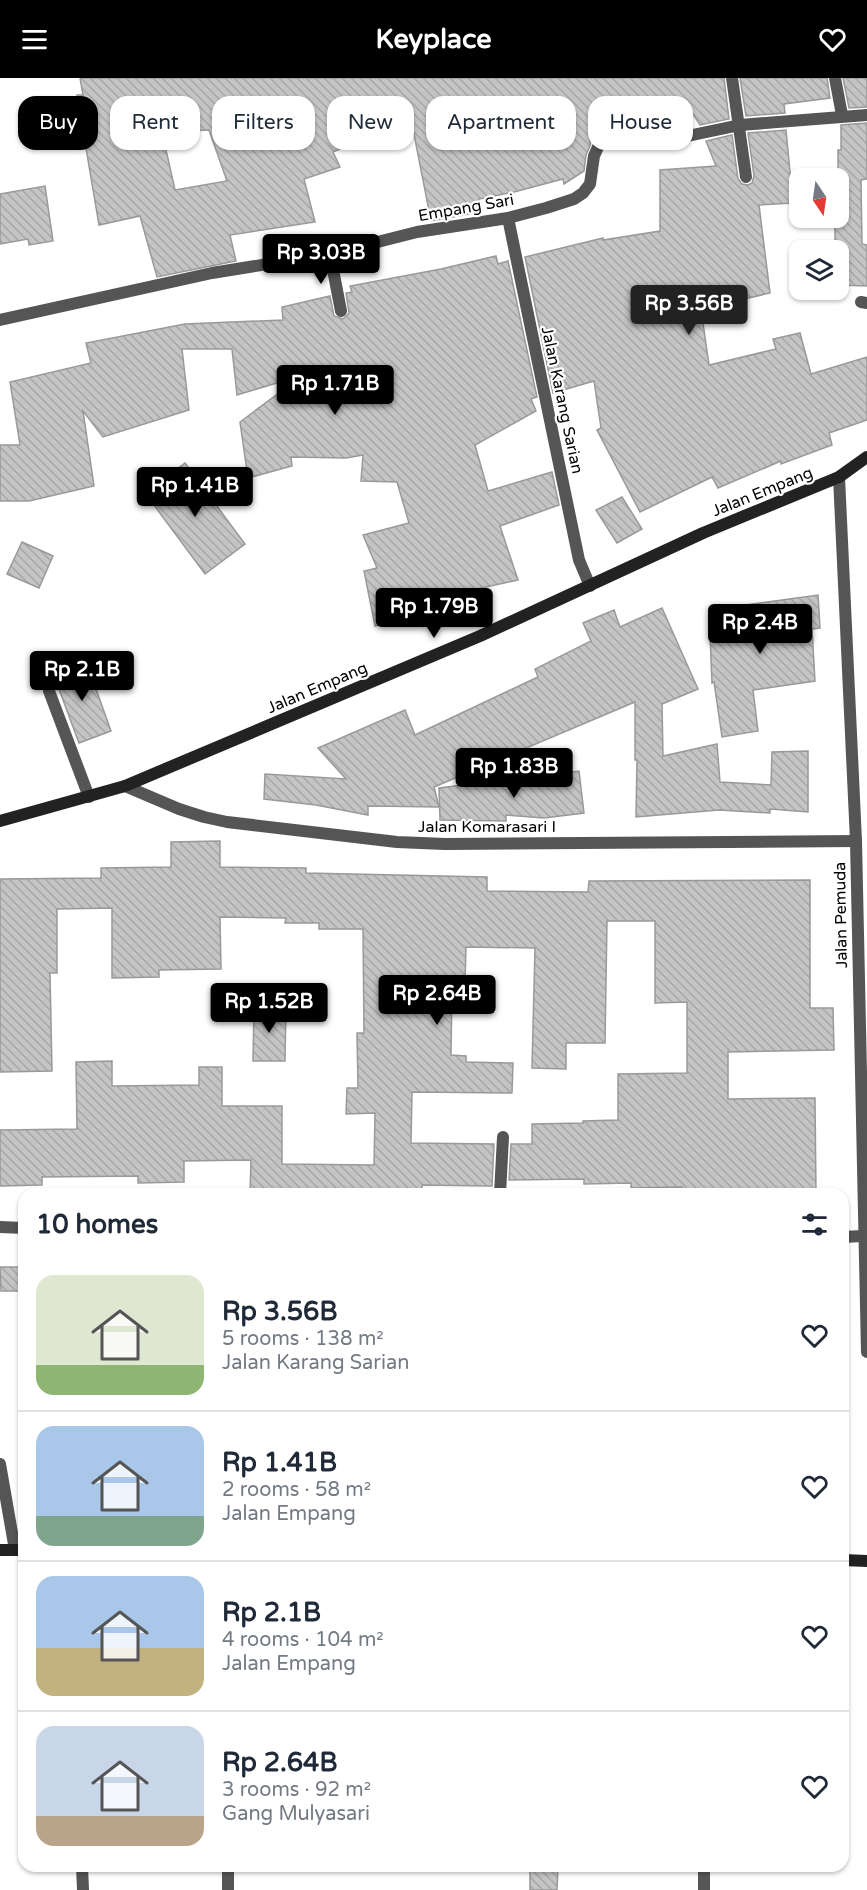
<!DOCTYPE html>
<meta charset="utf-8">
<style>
:root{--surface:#fff;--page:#f6f6f7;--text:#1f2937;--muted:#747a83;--line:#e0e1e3;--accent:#000}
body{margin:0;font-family:"Varela Round",sans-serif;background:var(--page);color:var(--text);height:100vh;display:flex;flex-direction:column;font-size:22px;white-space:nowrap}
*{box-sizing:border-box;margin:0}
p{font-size:20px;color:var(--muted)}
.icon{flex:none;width:33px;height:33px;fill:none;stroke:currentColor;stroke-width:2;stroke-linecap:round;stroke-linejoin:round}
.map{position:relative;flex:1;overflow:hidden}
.side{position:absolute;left:18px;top:1110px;width:831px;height:684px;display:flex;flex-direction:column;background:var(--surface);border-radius:18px;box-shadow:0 2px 4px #0004}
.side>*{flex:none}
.top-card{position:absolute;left:18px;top:18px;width:831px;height:54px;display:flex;gap:12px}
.needle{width:39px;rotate:167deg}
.controls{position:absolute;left:789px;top:90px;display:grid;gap:12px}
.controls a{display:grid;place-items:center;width:60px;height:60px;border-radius:12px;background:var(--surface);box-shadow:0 2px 4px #0004;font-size:30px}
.price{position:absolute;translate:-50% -51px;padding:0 14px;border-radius:6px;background:var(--accent);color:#fff;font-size:20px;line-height:39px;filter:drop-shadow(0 2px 3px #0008)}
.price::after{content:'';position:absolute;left:50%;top:36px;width:18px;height:14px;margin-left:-9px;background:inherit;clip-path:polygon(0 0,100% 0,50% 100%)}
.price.selected{background:#222;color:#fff}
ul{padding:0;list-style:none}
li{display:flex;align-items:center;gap:18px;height:150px;padding:0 18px}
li+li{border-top:2px solid var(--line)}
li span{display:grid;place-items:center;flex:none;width:168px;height:120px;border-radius:18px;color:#555}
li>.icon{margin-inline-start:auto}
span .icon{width:72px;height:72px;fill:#fffc;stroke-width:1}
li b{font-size:26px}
h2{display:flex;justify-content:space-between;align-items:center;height:72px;padding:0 18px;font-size:26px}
.chip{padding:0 21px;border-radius:18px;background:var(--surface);box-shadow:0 2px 4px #0004;font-size:21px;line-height:54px}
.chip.selected{background:var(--accent);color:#fff}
header{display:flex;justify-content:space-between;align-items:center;height:78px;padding:0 18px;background:var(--accent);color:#fff;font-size:27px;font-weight:700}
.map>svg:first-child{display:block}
.building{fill:url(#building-back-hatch);stroke:#999;stroke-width:1.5;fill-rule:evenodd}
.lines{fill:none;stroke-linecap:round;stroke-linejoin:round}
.service{stroke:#555;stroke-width:12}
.minor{stroke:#555;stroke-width:12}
.tertiary{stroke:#555;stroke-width:12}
.secondary{stroke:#222;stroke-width:12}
.labels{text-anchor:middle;stroke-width:4.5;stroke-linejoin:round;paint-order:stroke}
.street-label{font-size:16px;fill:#000;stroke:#fff}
</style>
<header><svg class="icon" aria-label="menu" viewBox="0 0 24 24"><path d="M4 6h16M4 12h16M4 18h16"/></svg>Keyplace<svg class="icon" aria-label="heart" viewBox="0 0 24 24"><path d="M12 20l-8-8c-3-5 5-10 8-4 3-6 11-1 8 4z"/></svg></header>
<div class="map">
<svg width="867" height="1812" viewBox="0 0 867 1812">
<defs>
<pattern id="building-back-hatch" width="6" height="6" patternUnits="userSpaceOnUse" patternTransform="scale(1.5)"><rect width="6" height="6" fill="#c4c4c4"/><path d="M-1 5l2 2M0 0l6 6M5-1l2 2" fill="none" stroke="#a7a7a7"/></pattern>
</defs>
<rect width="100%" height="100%" fill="#fff"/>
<g class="building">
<path d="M80,0H724L729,41L700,47L693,36L647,46L645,31L591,41L590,68L586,77L584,93L564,106L563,101L514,114L479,121L481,134L431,143L411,41L333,74L340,89L304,101L315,144L230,157L236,183L157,199L140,138L99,147L77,17H83ZM209,52L227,103L175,112L162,54Z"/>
<path d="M740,0H827L830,20L784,26L785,35L746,38Z"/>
<path d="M843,0H867V29L849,30Z"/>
<path d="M867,45V101L861,102L862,166L867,167V208L838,207V172H835V140H838V72H841V47Z"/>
<path d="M786,52L793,125L759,127L770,215L701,231L709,287L776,271L773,261L800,255L811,296L867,279V342L829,355L832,367L781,386V383L718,410L712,399L640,434L597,352L601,350L594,303L553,315L525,179L603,160V162L660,153V92L716,88L706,63L732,57L738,101L742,106L748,107L752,105L754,98L748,55Z"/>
<path d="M45,108L53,163L29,167L28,161L0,166V116Z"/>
<path d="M496,178L498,186L508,183L537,319L531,321L536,333L475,367L488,413L552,394L559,427L500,448L518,502L454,516L457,525L402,544V541L375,548L364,493L377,490L363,457L409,445L397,404L361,403L363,377L346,380L291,379L292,388L248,400L240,344L303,297L237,317L232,271H182L189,332L103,359L83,333L94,408L29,423H0V367H20L10,304L91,285L86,265L185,246L283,242L282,229L330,218L334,238L343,241L349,235L346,215L352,214L350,208L441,191Z"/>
<path d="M185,385L245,466L205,496L145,415Z"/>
<path d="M622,419L642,451L617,465L596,432Z"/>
<path d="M22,464L53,478L39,510L7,496Z"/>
<path d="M818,517L820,550L812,551L815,603L753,612L758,653L722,659L714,604L712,605L709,532Z"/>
<path d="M662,530L698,611L662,626L663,678L717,666L720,704L771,707L772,674L808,673V734L770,731V735L719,732L636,739L637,682H635V624L434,709L439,729L368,728V737L316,727L264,721L265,696L346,701L318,670L405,632L415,657L538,599L535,591L591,563L583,545L614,532L620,549Z"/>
<path d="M86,583L111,653L79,665L53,595Z"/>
<path d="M579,693L584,735L544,740L506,737V743L440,742L439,710Z"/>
<path d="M220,763V789L306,790V795L487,799V813L588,814L589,803L810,802V930H833L834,972L728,974V1021L815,1020L816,1116H682V1109L631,1110V1105L584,1106V1101L509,1102L511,1066H532V1046L583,1045V1043L618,1042V996L687,995V924L655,925V843H607L605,965H566V991L532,990L535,870L466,869L465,906H452L451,977L466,978V984L513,985L512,1015L412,1014L411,1065L494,1066L492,1108L422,1107V1116H250L251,1082L184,1083V1104L138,1105V1098L42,1099V1107L0,1108V1052L77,1051L76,984L112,983V1008L199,1007V989H222V1028H282V1086L374,1087L375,1035L346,1036L347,1010H358L357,955H364L363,851H319V845H285L286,840L220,839L221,891L159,892V899L112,900V830L57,831V895H50L52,993L0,994V801L101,800V790L171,789V764Z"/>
<path d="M254,929L286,930L285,983H253Z"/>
<path d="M0,1189H24V1213H1Z"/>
<path d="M530,1788H558L557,1812H530Z"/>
</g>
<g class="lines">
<path class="service" d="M0,1386L15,1472"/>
<g class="minor">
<path d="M732,0L746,99"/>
<path d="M835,0L842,37"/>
<path d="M508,140L579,482L590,508"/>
<path d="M330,176L341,233"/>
<path d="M861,224L867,225"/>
<path d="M0,242L212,195L330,176L417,154L508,140L546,130L574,121L583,115L590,106L594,78L599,67L608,63L659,64L740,47L867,37"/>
<path d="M49,613L89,719"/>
<path d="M125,708L179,731L204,739L227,744L397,764L445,766L856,763"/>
<path d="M500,1116L503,1059"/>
<path d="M0,1149L24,1150"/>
<path d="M843,1159L863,1158"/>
<path d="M82,1788L83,1812"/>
<path d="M228,1788V1812"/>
<path d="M704,1812V1788"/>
</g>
<path class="tertiary" d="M839,399L856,763L867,1274"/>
<g class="secondary">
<path d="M0,743L125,708L480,558L703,455L839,399L867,379"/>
<path d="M0,1472H24"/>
<path d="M843,1482L867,1483"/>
</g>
</g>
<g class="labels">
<g class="street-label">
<text transform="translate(466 129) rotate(-10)" y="6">Empang Sari</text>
<text transform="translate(563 322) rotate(78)" y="6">Jalan Karang Sarian</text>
<text transform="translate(762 413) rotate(-22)" y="6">Jalan Empang</text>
<text transform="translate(317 609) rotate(-23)" y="6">Jalan Empang</text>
<text x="487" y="754">Jalan Komarasari I</text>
<text transform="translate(840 837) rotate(-91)" y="6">Jalan Pemuda</text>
</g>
</g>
</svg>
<div class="controls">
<a><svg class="needle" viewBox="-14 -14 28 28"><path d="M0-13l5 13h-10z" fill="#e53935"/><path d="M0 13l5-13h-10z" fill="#747a83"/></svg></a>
<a><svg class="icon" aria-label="layers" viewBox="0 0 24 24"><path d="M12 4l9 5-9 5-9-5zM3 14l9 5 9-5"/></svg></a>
</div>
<b class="price" style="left:321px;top:207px">Rp 3.03B</b>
<b class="price selected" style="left:689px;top:258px">Rp 3.56B</b>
<b class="price" style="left:335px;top:338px">Rp 1.71B</b>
<b class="price" style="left:195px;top:440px">Rp 1.41B</b>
<b class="price" style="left:434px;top:561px">Rp 1.79B</b>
<b class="price" style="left:760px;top:577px">Rp 2.4B</b>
<b class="price" style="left:82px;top:624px">Rp 2.1B</b>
<b class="price" style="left:514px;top:721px">Rp 1.83B</b>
<b class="price" style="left:437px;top:948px">Rp 2.64B</b>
<b class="price" style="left:269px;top:956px">Rp 1.52B</b>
<div class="top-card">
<a class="chip selected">Buy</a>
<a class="chip">Rent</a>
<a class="chip">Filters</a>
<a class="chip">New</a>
<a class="chip">Apartment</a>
<a class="chip">House</a>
</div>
<section class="side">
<h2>10 homes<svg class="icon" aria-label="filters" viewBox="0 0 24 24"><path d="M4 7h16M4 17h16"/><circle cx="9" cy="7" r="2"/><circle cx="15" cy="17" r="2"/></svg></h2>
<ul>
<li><span style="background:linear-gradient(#dfe7d0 75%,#8fb573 0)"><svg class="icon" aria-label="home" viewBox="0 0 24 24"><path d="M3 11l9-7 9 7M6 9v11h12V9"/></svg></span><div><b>Rp 3.56B</b><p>5 rooms · 138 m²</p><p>Jalan Karang Sarian</p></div><svg class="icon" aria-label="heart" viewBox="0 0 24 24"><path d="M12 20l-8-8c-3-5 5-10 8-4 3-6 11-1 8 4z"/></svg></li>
<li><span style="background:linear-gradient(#a9c7e8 75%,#7fa58c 0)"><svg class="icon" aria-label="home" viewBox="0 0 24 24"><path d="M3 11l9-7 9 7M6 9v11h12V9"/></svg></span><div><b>Rp 1.41B</b><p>2 rooms · 58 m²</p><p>Jalan Empang</p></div><svg class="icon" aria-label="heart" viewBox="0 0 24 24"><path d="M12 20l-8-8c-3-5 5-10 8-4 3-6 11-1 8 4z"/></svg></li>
<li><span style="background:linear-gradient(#a9c7e8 60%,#c2b280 0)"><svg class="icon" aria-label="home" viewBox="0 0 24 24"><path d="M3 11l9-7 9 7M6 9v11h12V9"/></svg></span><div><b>Rp 2.1B</b><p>4 rooms · 104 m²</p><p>Jalan Empang</p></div><svg class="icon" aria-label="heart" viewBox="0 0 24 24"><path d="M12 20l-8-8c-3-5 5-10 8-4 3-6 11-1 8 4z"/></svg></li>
<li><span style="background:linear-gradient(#c9d6e8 75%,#b9a48a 0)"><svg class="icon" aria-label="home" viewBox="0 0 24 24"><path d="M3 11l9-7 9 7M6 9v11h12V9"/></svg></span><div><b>Rp 2.64B</b><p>3 rooms · 92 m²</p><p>Gang Mulyasari</p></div><svg class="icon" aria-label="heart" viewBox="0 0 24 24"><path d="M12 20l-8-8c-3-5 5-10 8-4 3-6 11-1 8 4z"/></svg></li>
</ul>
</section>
</div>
